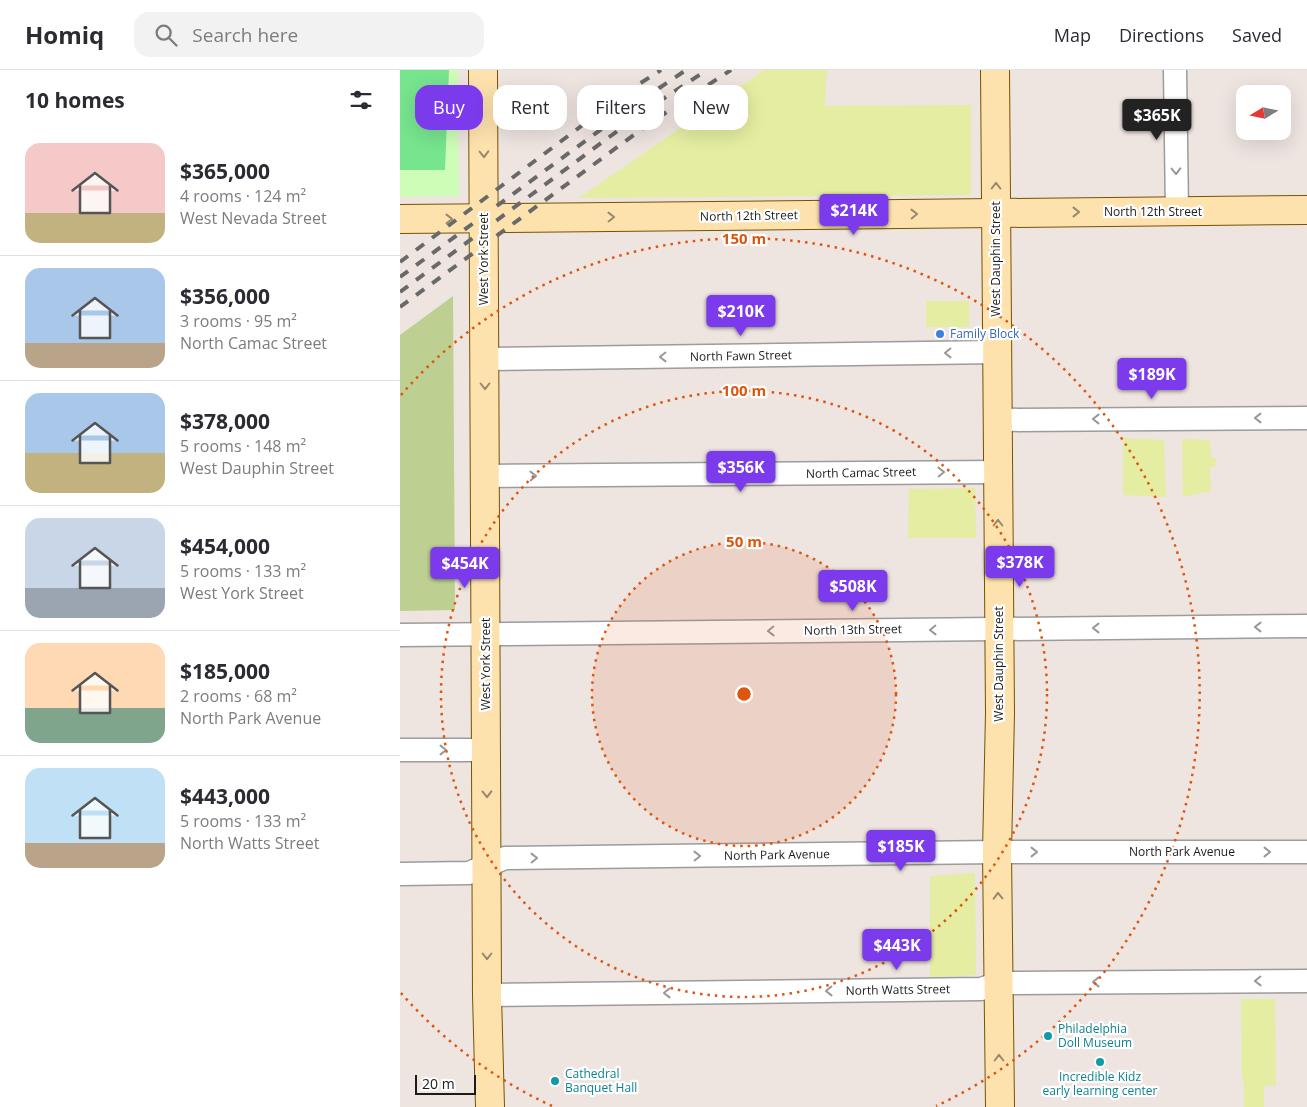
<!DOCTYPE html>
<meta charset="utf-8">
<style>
:root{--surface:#fff;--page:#f2f2f3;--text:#2b2b33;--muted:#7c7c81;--line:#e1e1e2;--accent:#7c3aed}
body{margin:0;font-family:"Open Sans",sans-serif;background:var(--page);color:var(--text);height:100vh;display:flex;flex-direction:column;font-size:19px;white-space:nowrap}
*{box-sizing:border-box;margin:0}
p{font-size:16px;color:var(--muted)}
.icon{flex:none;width:28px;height:28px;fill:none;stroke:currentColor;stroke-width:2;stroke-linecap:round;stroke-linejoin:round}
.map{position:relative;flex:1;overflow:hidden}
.details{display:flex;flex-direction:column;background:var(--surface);width:400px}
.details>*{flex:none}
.top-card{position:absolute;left:15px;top:15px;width:475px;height:45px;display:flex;gap:10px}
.needle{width:32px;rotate:260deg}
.fabs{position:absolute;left:836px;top:15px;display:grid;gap:10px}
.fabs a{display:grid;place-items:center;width:55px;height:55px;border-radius:10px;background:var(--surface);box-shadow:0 5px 20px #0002;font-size:25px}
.scale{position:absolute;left:15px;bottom:12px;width:61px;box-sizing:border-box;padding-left:5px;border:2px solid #1b1b1b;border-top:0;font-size:14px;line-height:18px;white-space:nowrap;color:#1b1b1b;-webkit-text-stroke:4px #fff;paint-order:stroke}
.price{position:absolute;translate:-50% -42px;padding:0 11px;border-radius:5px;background:var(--accent);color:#fff;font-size:16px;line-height:32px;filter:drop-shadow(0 1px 2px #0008)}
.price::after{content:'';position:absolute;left:50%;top:30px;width:15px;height:11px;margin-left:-8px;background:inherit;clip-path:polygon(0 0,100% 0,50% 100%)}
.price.active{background:#222;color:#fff}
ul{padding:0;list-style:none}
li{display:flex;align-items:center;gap:15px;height:125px;padding:0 25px}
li+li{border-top:1px solid var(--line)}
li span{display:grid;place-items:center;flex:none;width:140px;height:100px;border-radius:15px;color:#555}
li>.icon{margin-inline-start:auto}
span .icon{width:60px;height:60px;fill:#fffc;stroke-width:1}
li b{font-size:21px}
h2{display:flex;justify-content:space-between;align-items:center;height:60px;padding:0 25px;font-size:21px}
.tag{padding:0 18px;border-radius:15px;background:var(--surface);box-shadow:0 5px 20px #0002;font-size:18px;line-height:45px}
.tag.active{background:var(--accent);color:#fff}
header{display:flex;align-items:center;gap:30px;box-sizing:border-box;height:70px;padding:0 25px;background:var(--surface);border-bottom:1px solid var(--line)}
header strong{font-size:24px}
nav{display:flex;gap:28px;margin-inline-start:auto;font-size:18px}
.search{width:350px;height:45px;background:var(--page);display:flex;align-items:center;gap:12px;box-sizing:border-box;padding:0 18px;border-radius:15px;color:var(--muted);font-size:19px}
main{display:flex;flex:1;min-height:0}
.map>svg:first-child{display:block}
.grass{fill:#e4eda1}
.forest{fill:#bdd091}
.park{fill:#cefdb8}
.pitch{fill:#77e48e}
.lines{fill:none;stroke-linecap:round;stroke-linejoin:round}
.street-casing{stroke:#9c9c9c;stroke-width:25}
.secondary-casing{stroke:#755300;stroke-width:30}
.street{stroke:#fff;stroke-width:22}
.secondary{stroke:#fee2ae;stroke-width:28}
.rail{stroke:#696969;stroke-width:4;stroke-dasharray:10 10;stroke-linecap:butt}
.oneway{stroke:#98886c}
.oneway2{stroke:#989898}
.ring{fill:none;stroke:#de560d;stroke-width:2.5;stroke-dasharray:2.5 5}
.shop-dot{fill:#3f7fe0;stroke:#fff;stroke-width:2}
.culture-dot{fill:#0f9aa8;stroke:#fff;stroke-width:2}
.labels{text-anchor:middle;stroke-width:4.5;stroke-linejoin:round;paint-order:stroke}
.street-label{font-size:12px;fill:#1b1b1b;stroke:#fff}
.shop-label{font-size:12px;fill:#366cbe;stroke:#fff;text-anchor:start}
.culture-label{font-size:12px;fill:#0d838f;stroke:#fff;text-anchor:start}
.centre{fill:#de560d;stroke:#fff;stroke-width:2.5}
.ring-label{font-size:15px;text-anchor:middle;font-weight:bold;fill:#de560d;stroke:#fff;stroke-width:4.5;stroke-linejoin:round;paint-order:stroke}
</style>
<header>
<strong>Homiq</strong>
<div class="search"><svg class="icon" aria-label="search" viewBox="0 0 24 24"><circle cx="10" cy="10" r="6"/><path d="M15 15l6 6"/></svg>Search here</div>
<nav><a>Map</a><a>Directions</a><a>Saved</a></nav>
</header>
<main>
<section class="details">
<h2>10 homes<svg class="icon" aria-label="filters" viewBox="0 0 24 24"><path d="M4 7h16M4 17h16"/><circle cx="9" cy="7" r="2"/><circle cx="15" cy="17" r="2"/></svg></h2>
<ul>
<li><span style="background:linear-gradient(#f6c9c9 70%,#c2b280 0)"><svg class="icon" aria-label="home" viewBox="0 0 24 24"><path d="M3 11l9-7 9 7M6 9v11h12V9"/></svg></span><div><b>$365,000</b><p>4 rooms · 124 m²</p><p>West Nevada Street</p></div></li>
<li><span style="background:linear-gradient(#a9c7e8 75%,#b9a48a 0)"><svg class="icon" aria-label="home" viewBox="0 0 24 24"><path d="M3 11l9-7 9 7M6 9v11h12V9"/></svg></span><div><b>$356,000</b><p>3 rooms · 95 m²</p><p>North Camac Street</p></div></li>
<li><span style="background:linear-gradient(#a9c7e8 60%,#c2b280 0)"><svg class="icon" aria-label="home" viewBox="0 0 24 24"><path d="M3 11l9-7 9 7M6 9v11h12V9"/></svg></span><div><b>$378,000</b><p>5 rooms · 148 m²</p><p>West Dauphin Street</p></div></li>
<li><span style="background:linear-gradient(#c9d6e8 70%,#9aa5b1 0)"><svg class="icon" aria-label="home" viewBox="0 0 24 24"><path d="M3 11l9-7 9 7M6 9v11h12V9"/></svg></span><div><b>$454,000</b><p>5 rooms · 133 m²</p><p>West York Street</p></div></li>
<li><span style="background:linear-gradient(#ffd9b3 65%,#7fa58c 0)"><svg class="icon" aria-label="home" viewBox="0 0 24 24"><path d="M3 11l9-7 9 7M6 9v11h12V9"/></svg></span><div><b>$185,000</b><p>2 rooms · 68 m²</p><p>North Park Avenue</p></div></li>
<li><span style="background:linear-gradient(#bfe0f5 75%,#b9a48a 0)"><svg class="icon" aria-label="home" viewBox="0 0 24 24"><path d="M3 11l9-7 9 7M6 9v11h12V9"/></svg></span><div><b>$443,000</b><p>5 rooms · 133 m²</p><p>North Watts Street</p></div></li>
</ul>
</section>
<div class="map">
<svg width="907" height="1037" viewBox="0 0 907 1037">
<rect width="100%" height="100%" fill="#eee4e0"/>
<g class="grass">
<path d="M364,0H427L425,36L571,35V125L179,128Z"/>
<rect x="526" y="231" width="43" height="26"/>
<path d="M723,368L764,370L766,427L723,425Z"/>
<path d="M782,369L810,370L811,388H816V396L810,397L811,421L783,427Z"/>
<path d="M575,418L576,468H508L509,419Z"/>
<path d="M575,803L576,905L530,907V806Z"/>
<path d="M841,929H875L876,1015L864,1016V1037H844V1015L842,1006Z"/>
</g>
<path class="forest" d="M53,226L55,540L0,541V265Z"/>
<path class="park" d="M0,0H58L59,126L0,127Z"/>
<path class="pitch" d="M0,0H49L45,100H0Z"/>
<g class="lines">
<defs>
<g id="street">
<path d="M775,0L777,141"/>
<path d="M85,289L597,282"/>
<path d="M598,350L907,348"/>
<path d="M85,406L598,402"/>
<path d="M0,565L907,556"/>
<path d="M0,680H86"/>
<path d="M0,804L69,803L105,788L597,782H907"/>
<path d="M87,925L581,919L599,913L907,911"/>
</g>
<g id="secondary">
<path d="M83,0L87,925L90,1037"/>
<path d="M595,0L600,643L597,782L600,1037"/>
<path d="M0,149L907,140"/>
</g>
</defs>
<use href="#street" class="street-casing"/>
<use href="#secondary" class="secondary-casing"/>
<use href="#street" class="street"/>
<use href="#secondary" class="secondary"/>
<g class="rail">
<path d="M0,192L228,21L261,0"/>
<path d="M0,207L237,33L286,0"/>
<path d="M0,222L243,42L307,0"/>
<path d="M0,237L250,53L331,0"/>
</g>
</g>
<defs><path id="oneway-chevron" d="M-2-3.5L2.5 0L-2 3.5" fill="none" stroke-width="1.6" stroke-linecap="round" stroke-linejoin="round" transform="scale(1.25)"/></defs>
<g class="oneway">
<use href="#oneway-chevron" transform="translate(84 84) rotate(89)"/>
<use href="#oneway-chevron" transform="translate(596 116) rotate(-90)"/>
<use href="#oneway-chevron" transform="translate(676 142)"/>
<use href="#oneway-chevron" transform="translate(514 144) rotate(-1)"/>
<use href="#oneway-chevron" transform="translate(211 147) rotate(-1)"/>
<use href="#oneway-chevron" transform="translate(49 149)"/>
<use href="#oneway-chevron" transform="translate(85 316) rotate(90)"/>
<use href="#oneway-chevron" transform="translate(598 453) rotate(-90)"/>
<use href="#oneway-chevron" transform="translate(87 724) rotate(89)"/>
<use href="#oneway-chevron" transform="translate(598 826) rotate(-91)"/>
<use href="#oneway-chevron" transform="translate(87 886) rotate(90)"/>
<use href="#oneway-chevron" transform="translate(599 988) rotate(-90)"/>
</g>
<g class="oneway2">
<use href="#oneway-chevron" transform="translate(776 101) rotate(89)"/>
<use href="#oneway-chevron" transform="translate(548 283) rotate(179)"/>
<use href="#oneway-chevron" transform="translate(263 287) rotate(179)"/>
<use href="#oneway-chevron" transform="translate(858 348) rotate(180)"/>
<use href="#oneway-chevron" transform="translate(696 349) rotate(180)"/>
<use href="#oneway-chevron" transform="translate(541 402) rotate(-1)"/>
<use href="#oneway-chevron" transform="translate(133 406) rotate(-1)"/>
<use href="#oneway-chevron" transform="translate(858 557) rotate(180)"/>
<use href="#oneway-chevron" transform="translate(696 558) rotate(180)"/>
<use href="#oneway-chevron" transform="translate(533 560) rotate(179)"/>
<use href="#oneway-chevron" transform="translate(371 561) rotate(179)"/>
<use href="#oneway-chevron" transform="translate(43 680)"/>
<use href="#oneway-chevron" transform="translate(634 782)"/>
<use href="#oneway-chevron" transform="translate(867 782)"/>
<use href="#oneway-chevron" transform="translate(297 786) rotate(-1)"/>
<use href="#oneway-chevron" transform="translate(134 788) rotate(-1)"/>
<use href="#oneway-chevron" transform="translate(858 911) rotate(179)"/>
<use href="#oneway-chevron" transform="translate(696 912) rotate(179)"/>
<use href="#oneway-chevron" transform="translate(429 921) rotate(179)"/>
<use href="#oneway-chevron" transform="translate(267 923) rotate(179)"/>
</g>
<circle cx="344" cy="624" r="152" fill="#de560d" fill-opacity=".12"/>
<g class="ring">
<circle cx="344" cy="624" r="152"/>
<circle cx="344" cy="624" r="303"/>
<path d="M152 1036A455 455 0 0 1 1 923M1 325A455 455 0 1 1 536 1036"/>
</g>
<circle class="shop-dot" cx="540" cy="264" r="5"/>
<g class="culture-dot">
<circle cx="648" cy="966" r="5"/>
<circle cx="700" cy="992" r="5"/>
<circle cx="155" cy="1011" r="5"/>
</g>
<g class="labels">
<g class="street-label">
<text x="753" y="146">North 12th Street</text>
<text transform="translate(349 146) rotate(-1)" y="4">North 12th Street</text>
<text transform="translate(84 189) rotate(-90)" y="4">West York Street</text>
<text transform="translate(596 189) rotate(-90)" y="4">West Dauphin Street</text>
<text transform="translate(341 286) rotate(-1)" y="4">North Fawn Street</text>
<text transform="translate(461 403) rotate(-1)" y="4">North Camac Street</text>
<text transform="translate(453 560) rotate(-1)" y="4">North 13th Street</text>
<text transform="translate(86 594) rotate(-90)" y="4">West York Street</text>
<text transform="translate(599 594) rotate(-90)" y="4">West Dauphin Street</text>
<text x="782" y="786">North Park Avenue</text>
<text transform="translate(377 785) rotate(-1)" y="4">North Park Avenue</text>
<text transform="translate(498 920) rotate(-1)" y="4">North Watts Street</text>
</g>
<g class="shop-label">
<text x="550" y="268">Family Block</text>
</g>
<g class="culture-label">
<text x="658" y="963">Philadelphia<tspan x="658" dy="14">Doll Museum</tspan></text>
<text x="165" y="1008">Cathedral<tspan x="165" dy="14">Banquet Hall</tspan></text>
<text x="700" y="1011" text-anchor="middle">Incredible Kidz<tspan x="700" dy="14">early learning center</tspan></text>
</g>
</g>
<circle cx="344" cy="624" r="8" class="centre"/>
<g class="ring-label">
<text x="344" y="174">150 m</text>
<text x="344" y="326">100 m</text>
<text x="344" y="477">50 m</text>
</g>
</svg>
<div class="fabs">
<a><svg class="needle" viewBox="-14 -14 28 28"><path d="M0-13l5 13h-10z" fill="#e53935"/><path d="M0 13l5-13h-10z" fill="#7c7c81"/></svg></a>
</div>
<div class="scale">20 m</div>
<b class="price active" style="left:757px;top:71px">$365K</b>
<b class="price" style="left:454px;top:166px">$214K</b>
<b class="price" style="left:341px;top:267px">$210K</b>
<b class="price" style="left:752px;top:330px">$189K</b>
<b class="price" style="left:341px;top:423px">$356K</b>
<b class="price" style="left:620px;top:518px">$378K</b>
<b class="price" style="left:65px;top:519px">$454K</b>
<b class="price" style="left:453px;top:542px">$508K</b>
<b class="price" style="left:501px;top:802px">$185K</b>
<b class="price" style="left:497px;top:901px">$443K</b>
<div class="top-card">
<a class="tag active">Buy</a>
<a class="tag">Rent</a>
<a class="tag">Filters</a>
<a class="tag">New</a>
</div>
</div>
</main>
